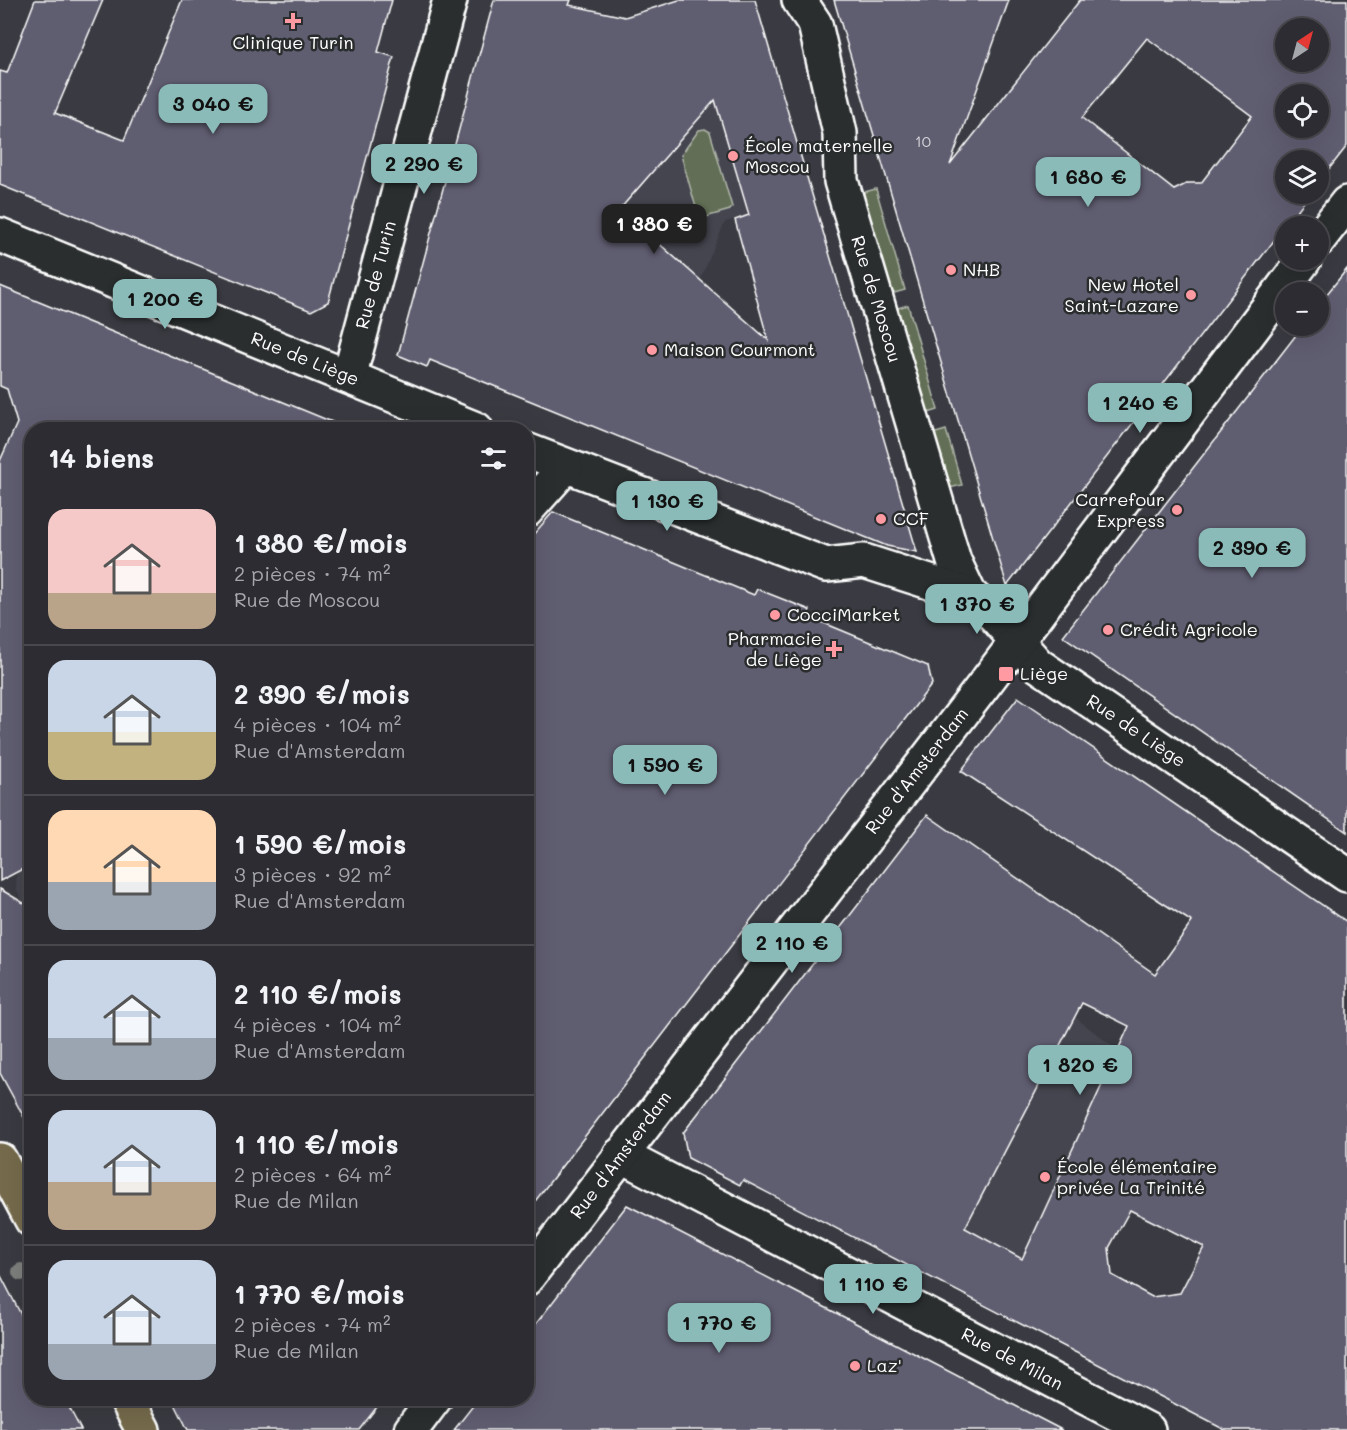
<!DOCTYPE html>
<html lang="fr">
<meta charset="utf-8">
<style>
:root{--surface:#2c2c32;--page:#38383e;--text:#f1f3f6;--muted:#a6a7ac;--line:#48484d;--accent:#8bbbb9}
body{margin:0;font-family:Mali,sans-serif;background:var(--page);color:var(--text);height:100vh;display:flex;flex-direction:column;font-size:22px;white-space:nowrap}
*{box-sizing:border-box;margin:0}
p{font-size:20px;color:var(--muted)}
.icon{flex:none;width:33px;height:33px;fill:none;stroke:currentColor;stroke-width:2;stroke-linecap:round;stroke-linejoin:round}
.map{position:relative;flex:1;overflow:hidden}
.details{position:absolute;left:24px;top:422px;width:510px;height:984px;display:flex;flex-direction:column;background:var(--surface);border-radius:24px;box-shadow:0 6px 24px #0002,0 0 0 2px var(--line)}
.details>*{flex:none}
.needle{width:39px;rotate:36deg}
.tools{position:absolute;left:1275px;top:18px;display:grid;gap:12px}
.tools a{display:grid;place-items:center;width:54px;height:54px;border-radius:50%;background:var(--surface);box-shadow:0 6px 24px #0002,0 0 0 2px var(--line);font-size:30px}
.price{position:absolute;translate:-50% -51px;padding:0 14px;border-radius:12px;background:var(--accent);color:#111;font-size:20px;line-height:39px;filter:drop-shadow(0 2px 3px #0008)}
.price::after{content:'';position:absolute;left:50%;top:36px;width:18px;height:14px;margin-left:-9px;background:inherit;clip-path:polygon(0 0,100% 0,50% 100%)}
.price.current{background:#222;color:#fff}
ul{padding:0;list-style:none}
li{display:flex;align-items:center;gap:18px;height:150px;padding:0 24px}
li+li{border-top:2px solid var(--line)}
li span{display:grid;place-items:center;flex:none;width:168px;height:120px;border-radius:18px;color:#555}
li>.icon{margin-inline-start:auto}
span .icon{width:72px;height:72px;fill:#fffc;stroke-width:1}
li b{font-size:26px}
h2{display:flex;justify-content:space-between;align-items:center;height:72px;padding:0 24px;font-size:26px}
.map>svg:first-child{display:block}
.built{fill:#454550}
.green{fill:#626e54;stroke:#b0b6aa;stroke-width:1.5}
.building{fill:#5f5d6f;stroke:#fff;stroke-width:1.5;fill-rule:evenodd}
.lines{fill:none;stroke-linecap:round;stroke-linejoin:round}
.minor-casing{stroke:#fff;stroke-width:38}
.major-casing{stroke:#fff;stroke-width:38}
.minor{stroke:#2a2d2e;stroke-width:33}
.major{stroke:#756b4b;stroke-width:33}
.tree{fill:#7b7f7b}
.poi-dot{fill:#ff9aa2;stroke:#2a2d2e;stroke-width:2}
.labels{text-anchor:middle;stroke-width:5;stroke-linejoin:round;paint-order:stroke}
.number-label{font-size:15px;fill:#d7d6db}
.poi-label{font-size:18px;fill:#fff;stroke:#2a2d2e;text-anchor:start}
.street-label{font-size:18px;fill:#fff;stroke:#2a2d2e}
</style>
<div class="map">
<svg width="1347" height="1430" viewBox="0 0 1347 1430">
<rect width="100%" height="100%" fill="#3a3b42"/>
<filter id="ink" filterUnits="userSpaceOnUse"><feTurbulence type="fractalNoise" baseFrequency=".0167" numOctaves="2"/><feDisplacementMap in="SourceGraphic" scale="12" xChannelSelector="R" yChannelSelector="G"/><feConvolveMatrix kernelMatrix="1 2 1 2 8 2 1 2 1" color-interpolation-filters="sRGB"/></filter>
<g filter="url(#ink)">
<g class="built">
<path d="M684,39L797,145L813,197L725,222L700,280L620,209Z"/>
<path d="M31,864V908L24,904L16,888L17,872Z"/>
<path d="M885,869L1148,1074L1029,1329L867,1245L925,1128L775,1012Z"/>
</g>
<g class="green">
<path d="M705,129L710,132L732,207L730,210L702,218H699L681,155L699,130Z"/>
<path d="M876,189L905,290L887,295L857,194Z"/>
<path d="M908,305L938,410L922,415L891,310Z"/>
<path d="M946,430L962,485L945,489L929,435Z"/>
</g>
<g class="building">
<path d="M35,0H103L55,113L124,140L182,0H392L378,52L394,57L328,302L311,311L0,185V71L7,73Z"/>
<path d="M494,0H571L569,5L625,17L679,0H755L917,552L887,546L430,360L427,367L398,355ZM715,100L749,215L735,220L768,340L620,209Z"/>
<path d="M834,0H1009L950,165L1080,0H1347V146L1318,183V160H1286V194H1310L1007,586ZM1286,28H1318V62H1286ZM1147,38L1252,116L1201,183H1188L1174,190L1082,118ZM1286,94H1318V128H1286Z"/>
<path d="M1347,269V832L1063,636L1303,326H1318V305Z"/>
<path d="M0,286L347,428L32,429V864L0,881V461L17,423L7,389L0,386Z"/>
<path d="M553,512L754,595L757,589L810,610L807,616L928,666L932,684L526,1213V543Z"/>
<path d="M1018,697L1347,922V1430H1225L743,1180L740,1185L688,1158L683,1133L927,815L1155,974L1192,922L961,771ZM1082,1003L1129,1026L1022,1259L965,1228ZM1130,1210L1204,1247L1180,1293L1152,1297L1112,1275L1109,1248Z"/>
<path d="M0,889L32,908V1132L0,1073Z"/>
<path d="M627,1205L786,1287L1062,1430H454L479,1398H526V1337Z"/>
<path d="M0,1274L32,1336V1398H64L81,1430H0Z"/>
<path d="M172,1398H384L359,1430H188Z"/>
</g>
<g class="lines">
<defs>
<g id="minor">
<path d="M799,0L815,24L840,133L841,181L954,561L970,595"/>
<path d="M0,235L476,429"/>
<path d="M1318,240L1347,203"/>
<path d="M349,377L450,0"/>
<path d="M526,450L826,565L864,561L970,595L992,613L1038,665L1347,875"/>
<path d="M526,511L566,466"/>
<path d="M620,1155L1148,1430"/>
<path d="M526,1279L983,686L1304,260"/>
<path d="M411,1430L435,1398"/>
</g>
<g id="major">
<path d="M0,1160L32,1220"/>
<path d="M126,1398L143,1430"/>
</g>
</defs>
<use href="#minor" class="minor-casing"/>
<use href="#major" class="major-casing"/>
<use href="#minor" class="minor"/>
<use href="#major" class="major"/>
</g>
<g class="tree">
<circle cx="678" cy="219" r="9"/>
<circle cx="21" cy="1272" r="9"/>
</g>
</g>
<g class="poi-dot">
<path d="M290 12h6v6h6v6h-6v6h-6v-6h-6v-6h6z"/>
<circle cx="733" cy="156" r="6"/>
<circle cx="951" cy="270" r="6"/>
<circle cx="1191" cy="295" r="6"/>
<circle cx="652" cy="350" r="6"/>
<circle cx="1177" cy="510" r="6"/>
<circle cx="881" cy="519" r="6"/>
<circle cx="775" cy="615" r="6"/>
<circle cx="1108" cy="630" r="6"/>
<path d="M831 640h6v6h6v6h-6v6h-6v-6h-6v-6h6z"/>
<rect x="998" y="666" width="16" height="16" rx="3"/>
<circle cx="1045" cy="1177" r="6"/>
<circle cx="855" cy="1366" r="6"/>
</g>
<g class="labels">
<g class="number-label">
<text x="923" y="147">10</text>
</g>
<g class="poi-label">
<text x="293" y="49" text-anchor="middle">Clinique Turin</text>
<text x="745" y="152">École maternelle<tspan x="745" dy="21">Moscou</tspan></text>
<text x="963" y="276">NHB</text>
<text x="1179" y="291" text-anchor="end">New Hotel<tspan x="1179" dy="21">Saint-Lazare</tspan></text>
<text x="664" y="356">Maison Courmont</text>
<text x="1165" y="506" text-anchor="end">Carrefour<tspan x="1165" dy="21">Express</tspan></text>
<text x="893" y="525">CCF</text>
<text x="787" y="621">CocciMarket</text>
<text x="1120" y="636">Crédit Agricole</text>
<text x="822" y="645" text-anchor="end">Pharmacie<tspan x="822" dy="21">de Liège</tspan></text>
<text x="1020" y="680">Liège</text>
<text x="1057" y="1173">École élémentaire<tspan x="1057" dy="21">privée La Trinité</tspan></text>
<text x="867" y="1372">Laz'</text>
</g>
<g class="street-label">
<text transform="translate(376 275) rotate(-75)" y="6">Rue de Turin</text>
<text transform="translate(876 299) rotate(73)" y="6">Rue de Moscou</text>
<text transform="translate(305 359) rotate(22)" y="6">Rue de Liège</text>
<text transform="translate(1136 731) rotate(34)" y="6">Rue de Liège</text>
<text transform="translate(917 771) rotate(-52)" y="6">Rue d'Amsterdam</text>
<text transform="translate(621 1155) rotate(-53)" y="6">Rue d'Amsterdam</text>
<text transform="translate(1012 1359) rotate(28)" y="6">Rue de Milan</text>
</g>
</g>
</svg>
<div class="tools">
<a><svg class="needle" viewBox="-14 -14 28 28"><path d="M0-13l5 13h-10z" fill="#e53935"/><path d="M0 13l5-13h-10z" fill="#a6a7ac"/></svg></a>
<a><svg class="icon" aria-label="locate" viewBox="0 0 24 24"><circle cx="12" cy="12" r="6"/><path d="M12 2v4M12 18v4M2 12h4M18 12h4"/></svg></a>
<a><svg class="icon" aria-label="layers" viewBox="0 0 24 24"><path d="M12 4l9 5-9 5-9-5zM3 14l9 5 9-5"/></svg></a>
<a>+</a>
<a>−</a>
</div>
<b class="price" style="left:213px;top:135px">3 040 €</b>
<b class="price" style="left:424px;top:195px">2 290 €</b>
<b class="price" style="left:1088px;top:208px">1 680 €</b>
<b class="price current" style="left:654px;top:255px">1 380 €</b>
<b class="price" style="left:165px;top:330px">1 200 €</b>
<b class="price" style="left:1140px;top:434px">1 240 €</b>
<b class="price" style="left:667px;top:532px">1 130 €</b>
<b class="price" style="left:1252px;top:579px">2 390 €</b>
<b class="price" style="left:977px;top:635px">1 370 €</b>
<b class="price" style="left:665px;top:796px">1 590 €</b>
<b class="price" style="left:792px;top:974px">2 110 €</b>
<b class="price" style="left:1080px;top:1096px">1 820 €</b>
<b class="price" style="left:873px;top:1315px">1 110 €</b>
<b class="price" style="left:719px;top:1354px">1 770 €</b>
<section class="details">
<h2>14 biens<svg class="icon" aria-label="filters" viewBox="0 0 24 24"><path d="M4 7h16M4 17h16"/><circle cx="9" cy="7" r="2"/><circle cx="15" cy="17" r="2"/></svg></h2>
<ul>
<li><span style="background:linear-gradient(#f6c9c9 70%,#b9a48a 0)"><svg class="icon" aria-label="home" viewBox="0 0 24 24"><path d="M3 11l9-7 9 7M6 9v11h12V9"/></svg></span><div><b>1 380 €/mois</b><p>2 pièces · 74 m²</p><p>Rue de Moscou</p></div></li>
<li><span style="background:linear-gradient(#c9d6e8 60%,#c2b280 0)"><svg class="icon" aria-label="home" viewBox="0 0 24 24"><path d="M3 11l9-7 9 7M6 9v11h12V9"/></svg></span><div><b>2 390 €/mois</b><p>4 pièces · 104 m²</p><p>Rue d'Amsterdam</p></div></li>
<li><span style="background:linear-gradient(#ffd9b3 60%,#9aa5b1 0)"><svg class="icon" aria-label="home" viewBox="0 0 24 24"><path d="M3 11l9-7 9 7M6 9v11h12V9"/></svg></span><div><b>1 590 €/mois</b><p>3 pièces · 92 m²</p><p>Rue d'Amsterdam</p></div></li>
<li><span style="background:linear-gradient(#c9d6e8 65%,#9aa5b1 0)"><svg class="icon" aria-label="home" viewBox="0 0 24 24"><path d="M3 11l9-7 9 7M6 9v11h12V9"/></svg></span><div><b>2 110 €/mois</b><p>4 pièces · 104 m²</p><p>Rue d'Amsterdam</p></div></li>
<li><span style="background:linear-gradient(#c9d6e8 60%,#b9a48a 0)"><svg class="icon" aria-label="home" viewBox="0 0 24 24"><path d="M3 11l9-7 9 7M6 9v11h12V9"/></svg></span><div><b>1 110 €/mois</b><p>2 pièces · 64 m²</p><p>Rue de Milan</p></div></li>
<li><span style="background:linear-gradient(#c9d6e8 70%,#9aa5b1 0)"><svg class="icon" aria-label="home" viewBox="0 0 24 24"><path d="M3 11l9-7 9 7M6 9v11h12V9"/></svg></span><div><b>1 770 €/mois</b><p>2 pièces · 74 m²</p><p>Rue de Milan</p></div></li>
</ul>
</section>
</div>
